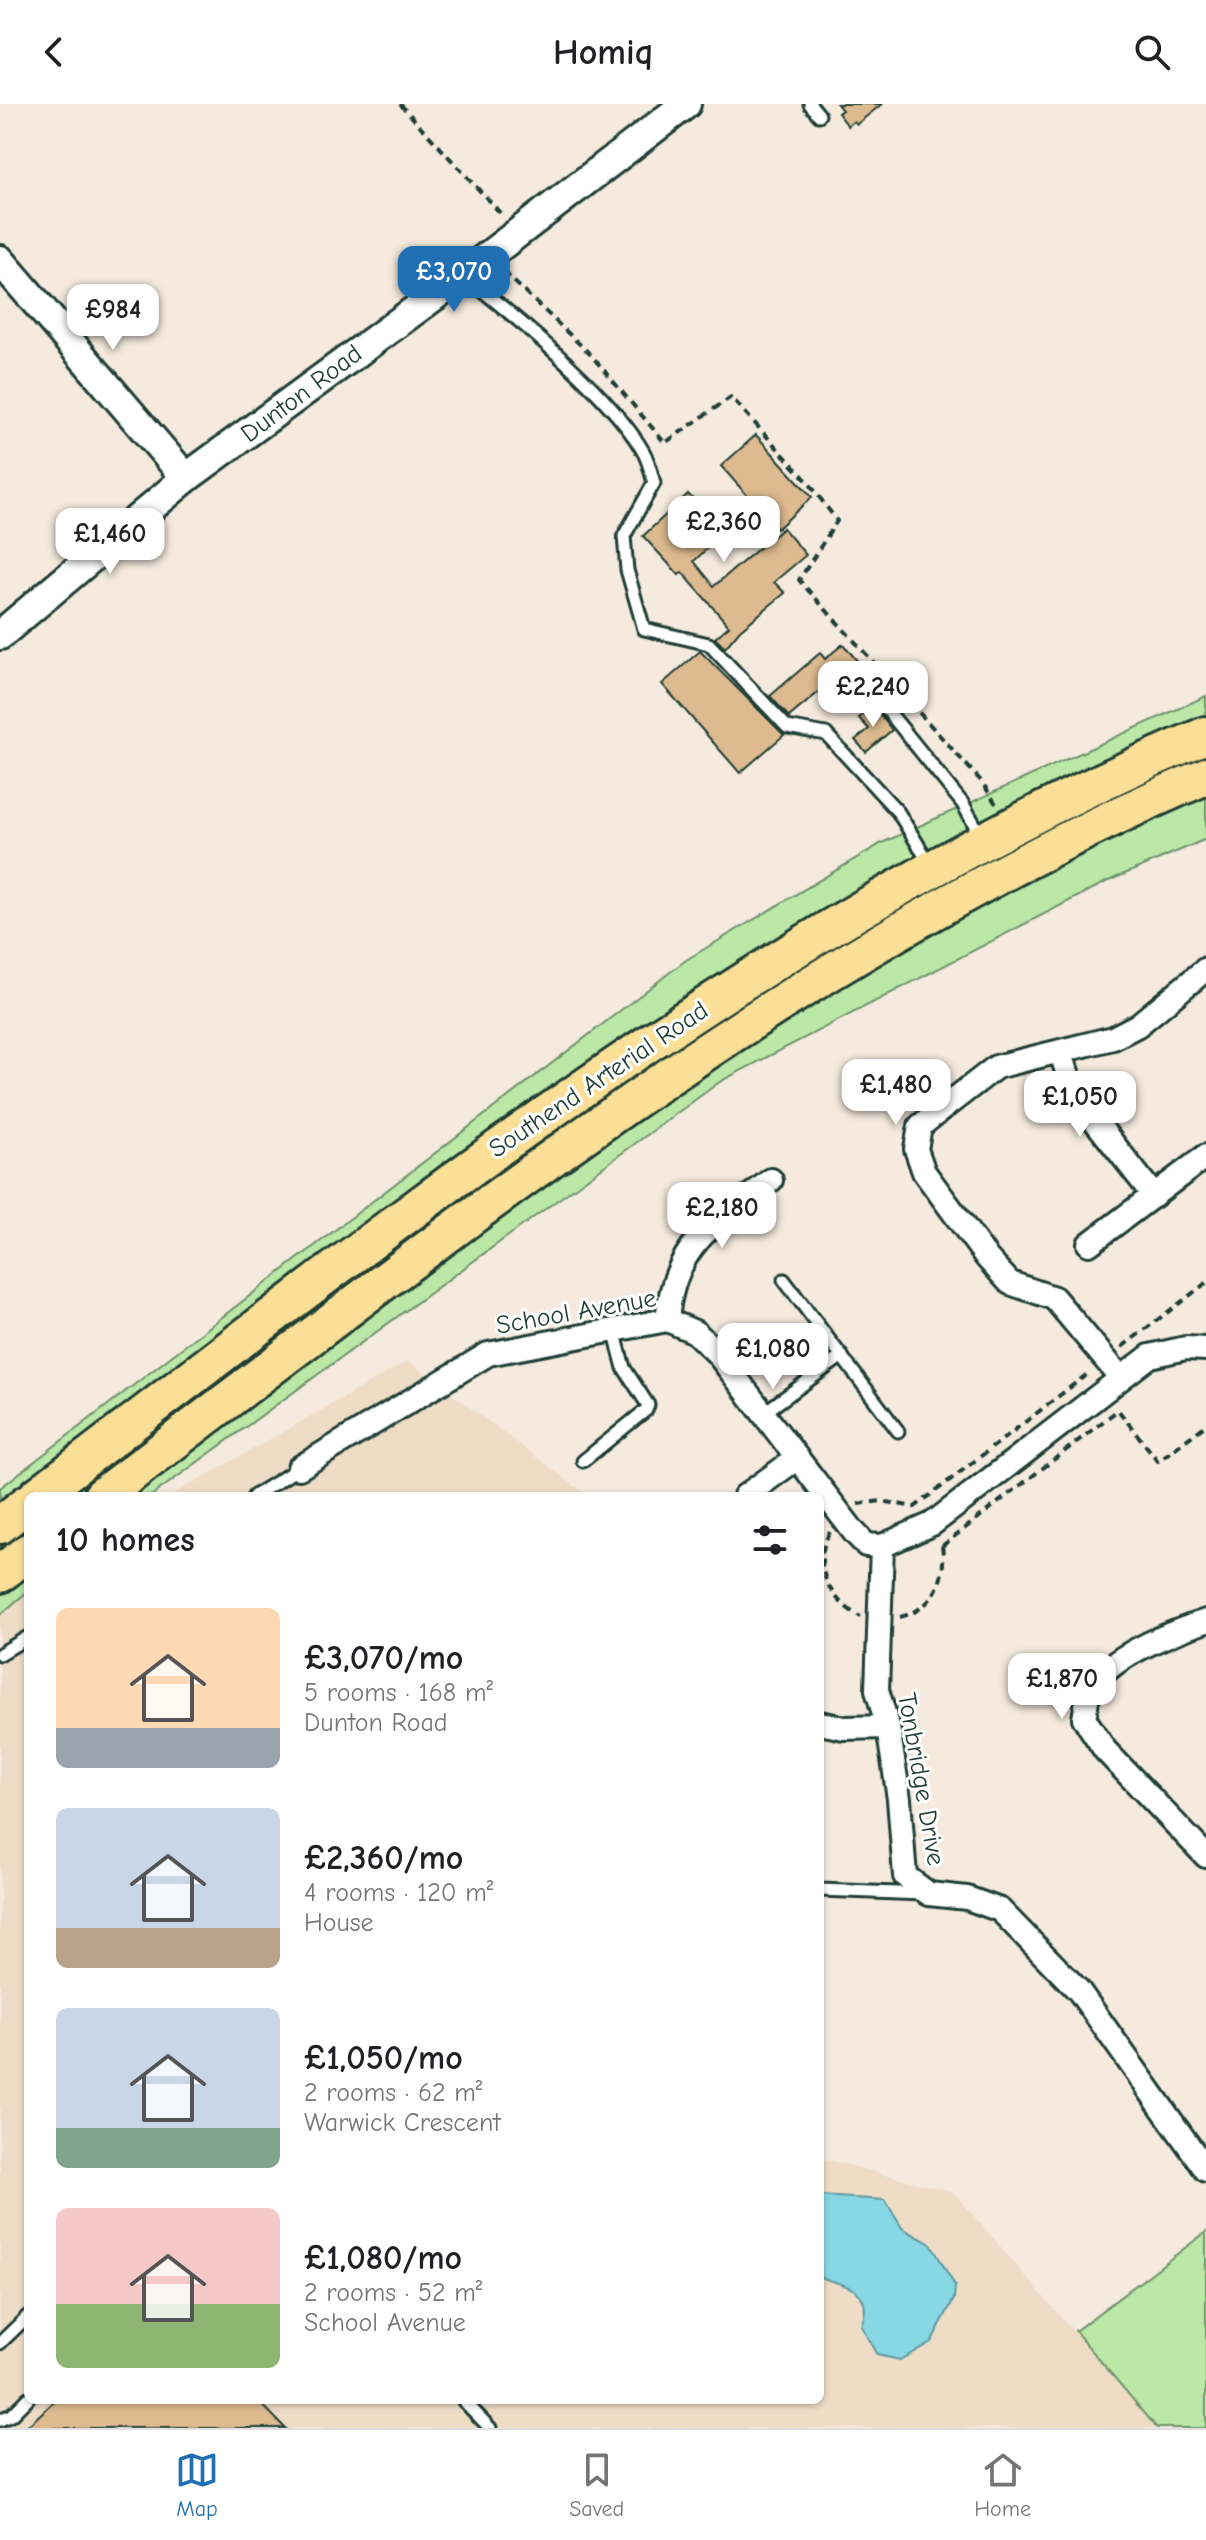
<!DOCTYPE html>
<meta charset="utf-8">
<style>
:root{--surface:#fff;--page:#f2f2f2;--text:#202124;--muted:#757577;--line:#e0e0e0;--accent:#1f6fb2}
body{margin:0;font-family:"Comic Neue",sans-serif;background:var(--page);color:var(--text);height:100vh;display:flex;flex-direction:column;font-size:30px;white-space:nowrap}
*{box-sizing:border-box;margin:0}
p{font-size:26px;color:var(--muted)}
.icon{flex:none;width:44px;height:44px;fill:none;stroke:currentColor;stroke-width:2;stroke-linecap:round;stroke-linejoin:round}
.map{position:relative;flex:1;overflow:hidden}
.details{position:absolute;left:24px;top:1388px;width:800px;height:912px;display:flex;flex-direction:column;background:var(--surface);border-radius:12px;box-shadow:0 2px 6px #0004}
.details>*{flex:none}
.price{position:absolute;translate:-50% -68px;padding:0 18px;border-radius:16px;background:#fff;color:#222;font-size:26px;line-height:52px;filter:drop-shadow(0 2px 4px #0008)}
.price::after{content:'';position:absolute;left:50%;top:48px;width:24px;height:18px;margin-left:-12px;background:inherit;clip-path:polygon(0 0,100% 0,50% 100%)}
.price.active{background:var(--accent);color:#fff}
ul{padding:0;list-style:none}
li{display:flex;align-items:center;gap:24px;height:200px;padding:0 32px}
li span{display:grid;place-items:center;flex:none;width:224px;height:160px;border-radius:12px;color:#555}
li>.icon{margin-inline-start:auto}
span .icon{width:96px;height:96px;fill:#fffc;stroke-width:1}
li b{font-size:34px}
h2{display:flex;justify-content:space-between;align-items:center;height:96px;padding:0 32px;font-size:34px}
header{display:flex;justify-content:space-between;align-items:center;height:104px;padding:0 32px;background:var(--surface);font-size:36px;font-weight:800}
.menu{display:flex;justify-content:space-around;align-items:center;height:112px;border-top:2px solid var(--line);background:var(--surface);font-size:22px;color:var(--muted)}
.menu a{display:grid;justify-items:center;gap:4px}
.menu .active{color:var(--accent)}
.map>svg:first-child{display:block}
.built{fill:#eedcc6}
.green{fill:#bbe8a6;stroke:#6d926d;stroke-width:2}
.water{fill:#88d7e4;stroke:#5e999e;stroke-width:2}
.building{fill:#ddba8f;stroke:#1f3d34;stroke-width:2}
.lines{fill:none;stroke-linecap:round;stroke-linejoin:round}
.service-casing{stroke:#1f3d34;stroke-width:17}
.minor-casing{stroke:#1f3d34;stroke-width:28}
.tertiary-casing{stroke:#1f3d34;stroke-width:34}
.trunk-casing{stroke:#1f3d34;stroke-width:42}
.path{stroke:#1f3d34;stroke-width:4;stroke-dasharray:8 6;stroke-linecap:butt}
.service{stroke:#fff;stroke-width:11}
.minor{stroke:#fff;stroke-width:22}
.tertiary{stroke:#fff;stroke-width:28}
.trunk{stroke:#fbdf96;stroke-width:36}
.labels{text-anchor:middle;stroke-width:6;stroke-linejoin:round;paint-order:stroke}
.street-label{font-size:26px;fill:#1f3d34;stroke:#fff}
</style>
<header><svg class="icon" aria-label="back" viewBox="0 0 24 24"><path d="M15 5l-7 7 7 7"/></svg>Homiq<svg class="icon" aria-label="search" viewBox="0 0 24 24"><circle cx="10" cy="10" r="6"/><path d="M15 15l6 6"/></svg></header>
<div class="map">
<svg width="1206" height="2324" viewBox="0 0 1206 2324">
<rect width="100%" height="100%" fill="#f5eadd"/>
<filter id="ink" filterUnits="userSpaceOnUse"><feTurbulence type="fractalNoise" baseFrequency=".0125" numOctaves="2"/><feDisplacementMap in="SourceGraphic" scale="16" xChannelSelector="R" yChannelSelector="G"/><feConvolveMatrix kernelMatrix="1 2 1 2 8 2 1 2 1" color-interpolation-filters="sRGB"/></filter>
<g filter="url(#ink)">
<g class="built">
<path d="M408,1257L588,1392H170Z"/>
<path d="M28,1487V2296H820V2054L953,2088L1157,2324H0V1511Z"/>
</g>
<g class="green">
<path d="M1206,592V735L1106,778L721,977L151,1392H28V1487L0,1511V1384L686,856L882,739Z"/>
<path d="M1206,2128V2324H1157L1075,2227Z"/>
</g>
<path class="water" d="M820,2092L885,2096L902,2124L931,2140L955,2182L954,2195L931,2238L900,2256L877,2251L861,2222C876,2185 845,2182 820,2173Z"/>
<g class="building">
<path d="M837,0H882L857,20L854,17L848,22L838,9L842,6Z"/>
<path d="M756,331L812,393L777,425L721,362Z"/>
<path d="M688,390L708,412L717,404L732,421L694,457L714,482L783,424L806,451L774,478L785,489L740,526L725,544L715,534L729,522L682,468L679,471L643,432Z"/>
<path d="M843,540L864,565L853,575L845,566L789,613L770,592L820,549L825,555Z"/>
<path d="M700,547L784,631L740,669L662,580Z"/>
<path d="M873,602L892,626L866,648L855,636L869,625L859,614Z"/>
<path d="M56,2296H258L285,2324H25Z"/>
</g>
<g class="lines">
<defs>
<g id="service">
<path d="M810,0L819,11"/>
<path d="M464,172C516,213 613,293 644,349C649,358 651,369 654,379L624,432L627,466L644,525L709,540L787,623L826,630L898,708L931,762"/>
<path d="M880,597L963,700L982,734"/>
<path d="M784,1176L898,1327"/>
<path d="M762,1310L842,1252"/>
<path d="M583,1357L646,1306L648,1301L624,1264L614,1226"/>
<path d="M254,1392L299,1364"/>
<path d="M0,1550L28,1533"/>
<path d="M820,1786L923,1790"/>
<path d="M0,2239L28,2212"/>
<path d="M463,2296L490,2324"/>
<path d="M0,2316L11,2311L28,2294"/>
</g>
<g id="minor">
<path d="M1061,949L1074,990L1154,1092"/>
<path d="M1089,1140L1206,1052"/>
<path d="M667,1216C674,1138 714,1121 771,1076"/>
<path d="M1121,1274L1054,1194L1010,1179L987,1154L924,1068L916,1045L920,1022L996,963L1113,934L1138,921L1206,865"/>
<path d="M299,1364L488,1250L667,1216L695,1228L717,1249L854,1428L866,1441L882,1442L932,1420L1150,1252L1186,1244L1206,1245"/>
<path d="M745,1392L796,1355"/>
<path d="M882,1442L877,1586L888,1623L899,1695L905,1772L929,1790L967,1794L1000,1806L1079,1887L1206,2066"/>
<path d="M1206,1517C1173,1528 1103,1554 1089,1589C1086,1596 1086,1606 1084,1614L1105,1646L1206,1752"/>
<path d="M820,1619L844,1624L888,1623"/>
</g>
<g id="tertiary">
<path d="M0,156L186,374"/>
<path d="M0,531L186,374L463,171L686,0"/>
</g>
<g id="trunk">
<path d="M37,1392C407,1110 773,813 1206,631"/>
<path d="M102,1392C452,1127 798,845 1206,672"/>
<path d="M0,1421L28,1399"/>
<path d="M0,1470L28,1448"/>
</g>
</defs>
<use href="#service" class="service-casing"/>
<use href="#minor" class="minor-casing"/>
<use href="#tertiary" class="tertiary-casing"/>
<use href="#trunk" class="trunk-casing"/>
<g class="path">
<path d="M400,0L503,112"/>
<path d="M504,168L591,251L665,339L731,293L809,379L837,417L799,476L982,678L996,700"/>
<path d="M1122,1243L1206,1179"/>
<path d="M858,1400L881,1397L915,1403L1090,1268"/>
<path d="M830,1428C810,1461 830,1497 861,1513"/>
<path d="M942,1442L1118,1306L1158,1357L1206,1321"/>
<path d="M900,1513C938,1504 948,1469 941,1436"/>
</g>
<use href="#service" class="service"/>
<use href="#minor" class="minor"/>
<use href="#tertiary" class="tertiary"/>
<use href="#trunk" class="trunk"/>
</g>
</g>
<g class="labels">
<g class="street-label">
<text transform="translate(301 289) rotate(-37)" y="9">Dunton Road</text>
<text transform="translate(598 975) rotate(-34)" y="9">Southend Arterial Road</text>
<text transform="translate(576 1207) rotate(-10)" y="9">School Avenue</text>
<text transform="translate(922 1675) rotate(80)" y="9">Tonbridge Drive</text>
</g>
</g>
</svg>
<b class="price active" style="left:454px;top:210px">£3,070</b>
<b class="price" style="left:113px;top:248px">£984</b>
<b class="price" style="left:724px;top:460px">£2,360</b>
<b class="price" style="left:110px;top:472px">£1,460</b>
<b class="price" style="left:873px;top:625px">£2,240</b>
<b class="price" style="left:896px;top:1023px">£1,480</b>
<b class="price" style="left:1080px;top:1035px">£1,050</b>
<b class="price" style="left:722px;top:1146px">£2,180</b>
<b class="price" style="left:773px;top:1287px">£1,080</b>
<b class="price" style="left:1062px;top:1617px">£1,870</b>
<section class="details">
<h2>10 homes<svg class="icon" aria-label="filters" viewBox="0 0 24 24"><path d="M4 7h16M4 17h16"/><circle cx="9" cy="7" r="2"/><circle cx="15" cy="17" r="2"/></svg></h2>
<ul>
<li><span style="background:linear-gradient(#ffd9b3 75%,#9aa5b1 0)"><svg class="icon" aria-label="home" viewBox="0 0 24 24"><path d="M3 11l9-7 9 7M6 9v11h12V9"/></svg></span><div><b>£3,070/mo</b><p>5 rooms · 168 m²</p><p>Dunton Road</p></div></li>
<li><span style="background:linear-gradient(#c9d6e8 75%,#b9a48a 0)"><svg class="icon" aria-label="home" viewBox="0 0 24 24"><path d="M3 11l9-7 9 7M6 9v11h12V9"/></svg></span><div><b>£2,360/mo</b><p>4 rooms · 120 m²</p><p>House</p></div></li>
<li><span style="background:linear-gradient(#c9d6e8 75%,#7fa58c 0)"><svg class="icon" aria-label="home" viewBox="0 0 24 24"><path d="M3 11l9-7 9 7M6 9v11h12V9"/></svg></span><div><b>£1,050/mo</b><p>2 rooms · 62 m²</p><p>Warwick Crescent</p></div></li>
<li><span style="background:linear-gradient(#f6c9c9 60%,#8fb573 0)"><svg class="icon" aria-label="home" viewBox="0 0 24 24"><path d="M3 11l9-7 9 7M6 9v11h12V9"/></svg></span><div><b>£1,080/mo</b><p>2 rooms · 52 m²</p><p>School Avenue</p></div></li>
</ul>
</section>
</div>
<nav class="menu">
<a class="active"><svg class="icon" aria-label="map" viewBox="0 0 24 24"><path d="M3 6l6-2 6 2 6-2v14l-6 2-6-2-6 2zM9 4v14M15 6v14"/></svg>Map</a>
<a><svg class="icon" aria-label="saved" viewBox="0 0 24 24"><path d="M7 4h10v16l-5-4-5 4z"/></svg>Saved</a>
<a><svg class="icon" aria-label="home" viewBox="0 0 24 24"><path d="M3 11l9-7 9 7M6 9v11h12V9"/></svg>Home</a>
</nav>
